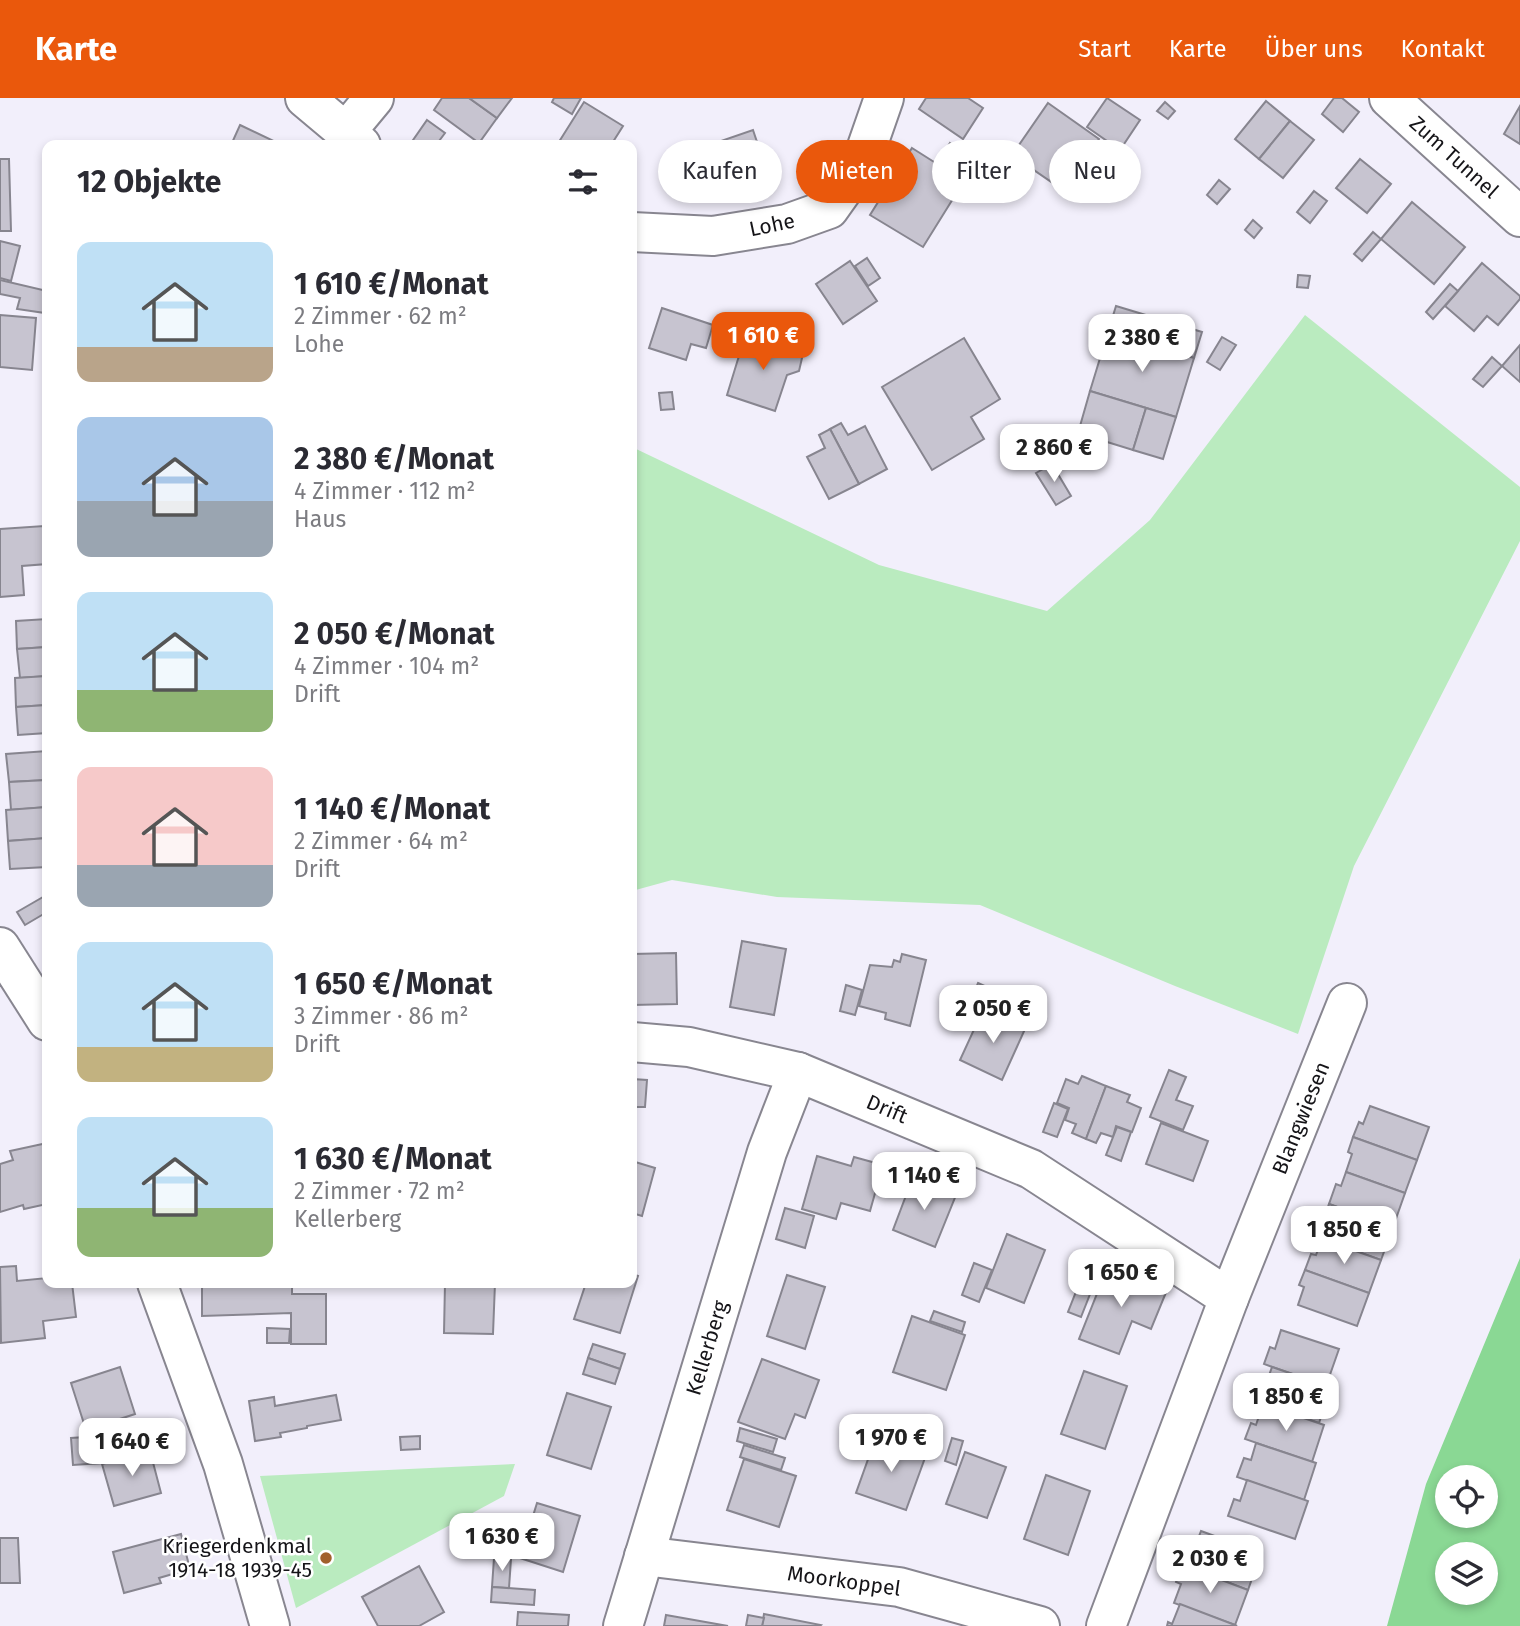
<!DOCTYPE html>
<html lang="de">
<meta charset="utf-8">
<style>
:root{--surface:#fff;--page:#f2f2f3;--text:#2b2b33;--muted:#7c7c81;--accent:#ea580c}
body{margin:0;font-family:"Fira Sans",sans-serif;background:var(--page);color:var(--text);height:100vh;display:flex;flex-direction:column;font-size:26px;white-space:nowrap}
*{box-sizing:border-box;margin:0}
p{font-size:23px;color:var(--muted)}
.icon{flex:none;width:38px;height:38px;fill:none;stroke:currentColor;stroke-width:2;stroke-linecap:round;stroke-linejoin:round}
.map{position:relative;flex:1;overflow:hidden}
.side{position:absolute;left:42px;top:42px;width:595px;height:1148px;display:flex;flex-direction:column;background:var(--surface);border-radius:14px;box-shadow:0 4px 10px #0003}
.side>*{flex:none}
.hud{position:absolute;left:658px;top:42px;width:665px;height:63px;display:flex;gap:14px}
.tools{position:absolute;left:1435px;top:1367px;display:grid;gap:14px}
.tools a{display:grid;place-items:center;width:63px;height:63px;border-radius:50%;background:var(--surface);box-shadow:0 4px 10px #0003;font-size:35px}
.price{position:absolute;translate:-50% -60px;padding:0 16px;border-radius:14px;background:#fff;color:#222;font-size:23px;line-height:46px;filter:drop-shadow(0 2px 4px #0008)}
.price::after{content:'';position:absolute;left:50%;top:42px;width:21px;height:16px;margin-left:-10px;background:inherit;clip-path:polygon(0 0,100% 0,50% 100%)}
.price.on{background:var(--accent);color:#fff}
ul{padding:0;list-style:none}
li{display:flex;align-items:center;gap:21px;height:175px;padding:0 35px}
li span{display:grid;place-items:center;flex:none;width:196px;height:140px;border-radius:14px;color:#555}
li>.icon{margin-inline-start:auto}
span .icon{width:84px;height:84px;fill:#fffc;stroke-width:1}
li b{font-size:30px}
h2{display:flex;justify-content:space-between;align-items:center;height:84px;padding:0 35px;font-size:30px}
.chip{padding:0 24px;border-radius:32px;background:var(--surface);box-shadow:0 4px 10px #0003;font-size:24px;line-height:63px}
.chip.on{background:var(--accent);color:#fff}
header{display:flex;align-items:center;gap:42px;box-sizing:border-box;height:98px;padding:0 35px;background:var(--accent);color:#fff}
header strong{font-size:33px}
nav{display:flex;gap:38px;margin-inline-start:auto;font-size:24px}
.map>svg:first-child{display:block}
.green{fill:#baebbf}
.forest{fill:#8ad894;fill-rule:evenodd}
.building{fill:#c7c4d0;stroke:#87858f;stroke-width:2}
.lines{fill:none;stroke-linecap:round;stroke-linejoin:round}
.minor-casing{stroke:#888690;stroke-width:42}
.minor{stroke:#fff;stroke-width:38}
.poi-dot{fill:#a1602c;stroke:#fff;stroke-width:2.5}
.labels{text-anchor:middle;stroke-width:5;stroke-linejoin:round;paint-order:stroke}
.street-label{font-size:21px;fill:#151418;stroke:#fff}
.poi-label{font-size:21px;fill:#151418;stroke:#fff;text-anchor:end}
</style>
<header>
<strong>Karte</strong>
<nav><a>Start</a><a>Karte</a><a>Über uns</a><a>Kontakt</a></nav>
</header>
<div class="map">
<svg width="1520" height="1528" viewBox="0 0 1520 1528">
<rect width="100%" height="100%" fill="#f2effb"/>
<g class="green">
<path d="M1305,217L1520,389V443L1354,768L1298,936L1175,888L980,807L777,799L672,782L632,793V349L879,467L1047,513L1150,422Z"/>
<path d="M515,1366L504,1398L296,1510L260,1378Z"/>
</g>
<path class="forest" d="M1520,1160V1528H1387L1426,1386ZM1447,1379H1486V1418H1447ZM1447,1456H1486V1494H1447Z"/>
<g class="building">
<path d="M442,0H469L497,20L479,45L434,12Z"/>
<path d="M469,0H512L497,20Z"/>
<path d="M554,0H581L572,16L552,4Z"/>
<path d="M926,0H968L983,10L963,41L919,11Z"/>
<path d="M1107,0L1140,22L1120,52L1087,29Z"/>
<path d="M1334,0H1342L1359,14L1343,34L1322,16Z"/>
<path d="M1266,3L1290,23L1259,61L1235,41Z"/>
<path d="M584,4L623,28L611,47H557Z"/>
<path d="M1165,4L1175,13L1168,21L1157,13Z"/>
<path d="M1048,5L1099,41L1063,92L1012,57Z"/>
<path d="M1520,8V46L1504,36Z"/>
<path d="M427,22L445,35L436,47H414L411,45Z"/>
<path d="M1290,23L1314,42L1283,80L1259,61Z"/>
<path d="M240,27L280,46L279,47H231Z"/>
<path d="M753,32L767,74L697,98L683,56Z"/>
<path d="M950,45L994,73L982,93L937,66Z"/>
<path d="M912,50L964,83L923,149L870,117Z"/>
<path d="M0,61H9L11,133H0Z"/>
<path d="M1360,61L1391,86L1367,115L1336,90Z"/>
<path d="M1219,82L1230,91L1217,106L1207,97Z"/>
<path d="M1314,93L1327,103L1310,125L1297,114Z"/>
<path d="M1412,104L1465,149L1434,186L1381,141Z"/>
<path d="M1253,122L1262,130L1254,140L1245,132Z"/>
<path d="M1373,134L1381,141L1362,163L1354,156Z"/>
<path d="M0,143L20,148L11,183L0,180Z"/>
<path d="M867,160L880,180L868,188L855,168Z"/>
<path d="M850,163L877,203L843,226L816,186Z"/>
<path d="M1482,165L1520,198V201L1498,227L1487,218L1474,233L1445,208Z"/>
<path d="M1298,177L1310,178L1308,190L1297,189Z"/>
<path d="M0,182L47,193L45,215L17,211L20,200L0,196Z"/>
<path d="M1450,186L1458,193L1433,221L1426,214Z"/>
<path d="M1116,208L1202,234L1194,260L1108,234Z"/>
<path d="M662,210L713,227L706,250L691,246L686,262L649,250Z"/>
<path d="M0,217L36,220L32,272L0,269Z"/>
<path d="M1108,234L1194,260L1176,319L1090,293Z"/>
<path d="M746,235L794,251L802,260L799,273L787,277L775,313L727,297Z"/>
<path d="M1222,239L1236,247L1220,272L1207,264Z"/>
<path d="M964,240L1000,301L971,319L984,341L932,372L882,289Z"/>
<path d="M1520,247V284L1502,268Z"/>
<path d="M1492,259L1502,268L1483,289L1473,281Z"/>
<path d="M1090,293L1146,310L1133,352L1078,335Z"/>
<path d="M672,294L674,311L661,312L659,295Z"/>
<path d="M1146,310L1176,319L1163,361L1133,352Z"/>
<path d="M841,325L848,337L865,328L887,371L859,386L830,331Z"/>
<path d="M830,331L859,386L829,401L807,359L825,350L819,337Z"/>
<path d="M1052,366L1071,398L1056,407L1036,375Z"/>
<path d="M44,428L47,466L22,468L24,497L0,499V431Z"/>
<path d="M47,521V549L17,551L16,523Z"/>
<path d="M47,549V578L20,580L17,551Z"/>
<path d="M47,578V607L16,609L15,580Z"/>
<path d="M47,607V635L18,637L16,609Z"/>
<path d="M47,653V682L9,684L6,656Z"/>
<path d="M47,682V709L11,712L9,684Z"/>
<path d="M47,709V740L8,743L6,712Z"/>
<path d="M47,740V769L10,771L8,743Z"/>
<path d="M43,799L47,805V814L25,827L17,814Z"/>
<path d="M742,843L786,851L774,917L730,909Z"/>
<path d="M676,855L677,906L632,907V856Z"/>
<path d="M902,856L926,862L910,928L885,921L886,915L859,908L870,867L892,869L894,862L900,864Z"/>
<path d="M978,885L987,889L979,909L970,905Z"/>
<path d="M846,887L862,892L855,917L840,913Z"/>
<path d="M983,912L1025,931L1002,982L960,962Z"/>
<path d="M1169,972L1186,979L1176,1002L1193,1008L1183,1032L1150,1019Z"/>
<path d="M1082,978L1106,988L1086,1041L1072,1035L1076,1026L1065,1022L1069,1010L1057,1005L1066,981L1078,986Z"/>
<path d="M632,981L647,982L645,1009H632Z"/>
<path d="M1106,988L1130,997L1127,1004L1141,1010L1132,1034L1116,1028L1113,1039L1101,1035L1096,1045L1086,1041Z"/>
<path d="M1054,1005L1068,1011L1057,1039L1043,1034Z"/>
<path d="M1370,1008L1429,1029L1417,1062L1353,1039L1359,1024L1363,1026Z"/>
<path d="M1161,1025L1208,1043L1193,1083L1146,1066Z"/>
<path d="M1117,1029L1131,1034L1121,1063L1106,1057Z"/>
<path d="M1353,1039L1417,1062L1405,1095L1346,1074L1352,1056L1348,1054Z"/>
<path d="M47,1045V1106L24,1111L23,1107L0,1114V1066L13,1062L10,1053Z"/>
<path d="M817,1058L851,1068L854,1059L883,1067L870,1113L841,1105L836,1121L802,1111Z"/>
<path d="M632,1063L655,1070L642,1118L632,1115Z"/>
<path d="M1346,1074L1405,1095L1393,1129L1329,1106L1336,1086L1341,1088Z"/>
<path d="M913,1079L956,1097L935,1149L893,1132Z"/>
<path d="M1329,1106L1393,1129L1381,1162L1322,1141L1329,1122L1324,1120Z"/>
<path d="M785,1110L814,1118L805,1150L776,1141Z"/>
<path d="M1007,1136L1045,1152L1024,1205L986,1190Z"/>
<path d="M1322,1141L1381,1162L1369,1195L1305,1172L1311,1156L1316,1157Z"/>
<path d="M974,1165L992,1172L979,1204L962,1197Z"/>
<path d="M16,1168L17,1183L47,1180V1185H72L76,1219L43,1223L45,1240L1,1245L0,1169Z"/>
<path d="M1108,1168L1167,1192L1151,1231L1132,1223L1119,1256L1079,1241Z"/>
<path d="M1305,1172L1369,1195L1357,1228L1298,1207L1304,1189L1299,1187Z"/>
<path d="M632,1176L638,1178L620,1235L574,1221L586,1185H632Z"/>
<path d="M787,1177L825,1189L805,1251L767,1238Z"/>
<path d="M1081,1181L1094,1186L1081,1219L1068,1214Z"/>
<path d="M236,1185H267V1189L292,1188V1196H326V1246H291V1215L202,1218V1188H236Z"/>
<path d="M445,1185H495L493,1236L444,1235Z"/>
<path d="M934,1213L965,1224L962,1234L930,1223Z"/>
<path d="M912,1218L965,1237L946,1292L893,1274Z"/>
<path d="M267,1230L290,1231L289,1245H267Z"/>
<path d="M1281,1232L1339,1251L1326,1288L1264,1266L1270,1249L1275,1251Z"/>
<path d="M593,1246L625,1256L620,1271L588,1260Z"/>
<path d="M588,1260L620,1271L615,1286L583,1276Z"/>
<path d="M762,1261L819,1282L805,1320L795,1316L785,1341L738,1324Z"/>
<path d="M120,1269L135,1316L86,1332L71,1285Z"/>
<path d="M1272,1269L1331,1289L1319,1325L1254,1303L1260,1285L1266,1286Z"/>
<path d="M1084,1273L1127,1288L1105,1351L1061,1336Z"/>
<path d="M567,1295L611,1309L591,1371L547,1357Z"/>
<path d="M336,1297L341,1322L307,1328V1330L280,1335L281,1339L255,1343L249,1303L274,1299L275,1308Z"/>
<path d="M1263,1306L1324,1327L1312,1364L1245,1341L1251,1325L1256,1327Z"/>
<path d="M740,1330L777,1341L773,1354L737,1343Z"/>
<path d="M101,1338L103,1365L73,1367L71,1340Z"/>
<path d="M420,1338V1351L401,1352L400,1339Z"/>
<path d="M876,1339L926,1357L906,1412L856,1395Z"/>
<path d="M952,1340L963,1343L956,1367L945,1363Z"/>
<path d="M1256,1345L1316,1365L1304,1402L1237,1379L1244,1360L1251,1362Z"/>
<path d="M744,1347L785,1360L781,1372L740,1359Z"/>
<path d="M150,1353L161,1395L114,1408L102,1366Z"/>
<path d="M965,1354L1006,1369L987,1420L946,1406Z"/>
<path d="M744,1361L796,1378L779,1429L727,1412Z"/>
<path d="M1046,1377L1090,1393L1068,1457L1024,1441Z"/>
<path d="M1247,1382L1308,1403L1295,1441L1228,1418L1234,1401L1240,1403Z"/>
<path d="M537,1405L580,1418L563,1474L520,1460Z"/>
<path d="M1201,1433L1261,1455L1248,1492L1182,1467L1188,1452L1193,1454Z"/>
<path d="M181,1436L190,1471L159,1480L161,1485L124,1495L113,1454Z"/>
<path d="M0,1440H18L20,1485H0Z"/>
<path d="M494,1460L511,1461L509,1490L492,1489Z"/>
<path d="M1182,1467L1248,1492L1235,1527L1174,1505L1181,1486L1176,1484Z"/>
<path d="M419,1468L444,1514L419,1528H378L362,1499Z"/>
<path d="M492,1489L535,1492L534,1507L491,1504Z"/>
<path d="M1180,1506L1235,1527L1237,1528H1167L1168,1524L1172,1526Z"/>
<path d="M518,1514L569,1517L568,1528H517Z"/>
<path d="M764,1516L821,1527L820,1528H762Z"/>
<path d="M666,1517L728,1528H664Z"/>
<path d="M748,1517L764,1520L762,1528H746Z"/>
</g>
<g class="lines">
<defs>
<g id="minor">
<path d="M305,0L361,47"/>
<path d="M1389,0L1520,119"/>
<path d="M345,35L374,0"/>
<path d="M632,134L713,138L787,126L829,111L861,66L884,0"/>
<path d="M0,849L47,923"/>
<path d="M632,944L689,949L798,974L1031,1071L1229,1200"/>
<path d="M157,1185L223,1366L270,1528"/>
<path d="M644,1458L899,1489L1040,1528"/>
<path d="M623,1528L767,1054L798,974"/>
<path d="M1106,1528L1229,1200L1347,905"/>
</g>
</defs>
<use href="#minor" class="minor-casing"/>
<use href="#minor" class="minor"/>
</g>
<circle class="poi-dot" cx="326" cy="1460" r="7"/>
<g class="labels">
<g class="street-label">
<text transform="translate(1454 59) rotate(42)" y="7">Zum Tunnel</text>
<text transform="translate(772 127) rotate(-12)" y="7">Lohe</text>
<text transform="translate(887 1011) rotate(23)" y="7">Drift</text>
<text transform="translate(1301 1020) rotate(-68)" y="7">Blangwiesen</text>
<text transform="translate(707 1250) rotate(-73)" y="7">Kellerberg</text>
<text transform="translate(844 1483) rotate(8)" y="7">Moorkoppel</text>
</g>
<g class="poi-label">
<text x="312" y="1455">Kriegerdenkmal<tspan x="312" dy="24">1914-18 1939-45</tspan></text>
</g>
</g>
</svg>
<div class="tools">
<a><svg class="icon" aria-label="locate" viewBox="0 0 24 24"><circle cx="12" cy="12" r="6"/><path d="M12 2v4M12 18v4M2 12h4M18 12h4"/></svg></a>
<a><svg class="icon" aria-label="layers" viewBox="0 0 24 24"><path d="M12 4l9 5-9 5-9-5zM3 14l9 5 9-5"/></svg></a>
</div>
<b class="price on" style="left:763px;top:274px">1 610 €</b>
<b class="price" style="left:1142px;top:276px">2 380 €</b>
<b class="price" style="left:1054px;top:386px">2 860 €</b>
<b class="price" style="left:993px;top:947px">2 050 €</b>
<b class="price" style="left:924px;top:1114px">1 140 €</b>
<b class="price" style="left:1344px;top:1168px">1 850 €</b>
<b class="price" style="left:1121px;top:1211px">1 650 €</b>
<b class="price" style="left:1286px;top:1335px">1 850 €</b>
<b class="price" style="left:891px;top:1376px">1 970 €</b>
<b class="price" style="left:132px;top:1380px">1 640 €</b>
<b class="price" style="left:502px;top:1475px">1 630 €</b>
<b class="price" style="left:1210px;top:1497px">2 030 €</b>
<div class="hud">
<a class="chip">Kaufen</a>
<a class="chip on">Mieten</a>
<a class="chip">Filter</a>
<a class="chip">Neu</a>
</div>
<section class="side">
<h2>12 Objekte<svg class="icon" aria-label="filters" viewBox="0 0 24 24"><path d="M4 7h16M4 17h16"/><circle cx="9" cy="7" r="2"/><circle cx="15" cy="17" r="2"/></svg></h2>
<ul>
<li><span style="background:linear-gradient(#bfe0f5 75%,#b9a48a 0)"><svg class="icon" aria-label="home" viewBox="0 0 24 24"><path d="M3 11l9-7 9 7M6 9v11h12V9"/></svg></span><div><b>1 610 €/Monat</b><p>2 Zimmer · 62 m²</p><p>Lohe</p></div></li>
<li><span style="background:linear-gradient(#a9c7e8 60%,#9aa5b1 0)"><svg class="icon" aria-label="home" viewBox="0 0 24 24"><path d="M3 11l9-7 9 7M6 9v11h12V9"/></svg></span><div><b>2 380 €/Monat</b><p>4 Zimmer · 112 m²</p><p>Haus</p></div></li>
<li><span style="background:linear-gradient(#bfe0f5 70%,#8fb573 0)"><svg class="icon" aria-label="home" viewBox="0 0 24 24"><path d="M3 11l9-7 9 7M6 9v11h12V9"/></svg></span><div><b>2 050 €/Monat</b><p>4 Zimmer · 104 m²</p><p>Drift</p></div></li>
<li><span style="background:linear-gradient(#f6c9c9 70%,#9aa5b1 0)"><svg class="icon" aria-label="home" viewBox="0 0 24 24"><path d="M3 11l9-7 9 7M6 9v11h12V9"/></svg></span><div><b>1 140 €/Monat</b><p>2 Zimmer · 64 m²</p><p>Drift</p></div></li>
<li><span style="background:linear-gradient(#bfe0f5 75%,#c2b280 0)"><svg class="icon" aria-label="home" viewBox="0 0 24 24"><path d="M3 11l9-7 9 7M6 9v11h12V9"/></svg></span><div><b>1 650 €/Monat</b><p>3 Zimmer · 86 m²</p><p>Drift</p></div></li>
<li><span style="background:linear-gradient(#bfe0f5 65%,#8fb573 0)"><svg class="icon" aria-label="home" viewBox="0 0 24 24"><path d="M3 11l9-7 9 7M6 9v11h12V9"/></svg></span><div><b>1 630 €/Monat</b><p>2 Zimmer · 72 m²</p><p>Kellerberg</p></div></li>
</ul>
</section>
</div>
